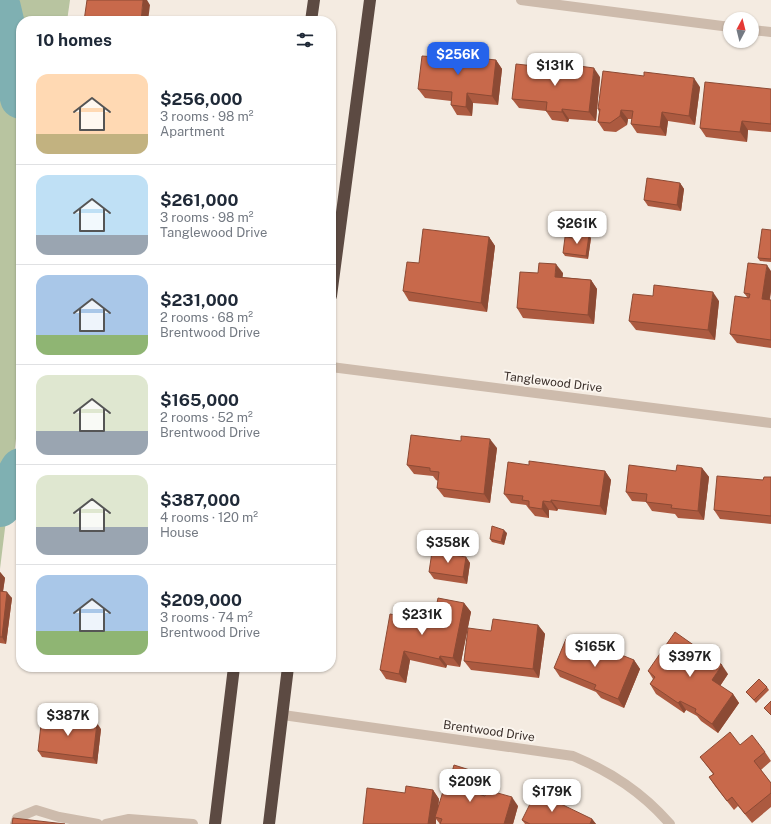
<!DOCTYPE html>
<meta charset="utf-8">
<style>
:root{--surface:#fff;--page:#f2f2f3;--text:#1f2937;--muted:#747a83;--line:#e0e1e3;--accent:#2563eb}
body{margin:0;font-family:"Public Sans",sans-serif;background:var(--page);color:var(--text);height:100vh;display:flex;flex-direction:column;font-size:15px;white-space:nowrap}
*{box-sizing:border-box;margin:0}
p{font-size:13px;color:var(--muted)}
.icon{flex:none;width:22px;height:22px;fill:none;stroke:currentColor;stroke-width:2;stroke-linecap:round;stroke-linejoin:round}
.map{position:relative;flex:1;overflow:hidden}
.sheet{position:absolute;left:16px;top:16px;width:320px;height:656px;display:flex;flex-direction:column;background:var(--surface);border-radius:16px;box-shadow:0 1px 3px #0004}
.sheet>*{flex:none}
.needle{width:26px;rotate:7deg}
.tools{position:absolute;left:723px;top:12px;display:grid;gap:8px}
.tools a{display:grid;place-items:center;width:36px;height:36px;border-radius:50%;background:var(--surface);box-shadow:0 1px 3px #0004;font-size:20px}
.price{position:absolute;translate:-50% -34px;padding:0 9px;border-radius:8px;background:#fff;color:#222;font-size:13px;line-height:26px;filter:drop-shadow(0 1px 2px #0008)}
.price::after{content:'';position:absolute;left:50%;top:24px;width:12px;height:9px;margin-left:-6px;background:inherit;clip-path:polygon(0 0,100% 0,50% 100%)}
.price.current{background:var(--accent);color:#fff}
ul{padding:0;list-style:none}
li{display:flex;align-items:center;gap:12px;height:100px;padding:0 20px}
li+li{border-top:1px solid var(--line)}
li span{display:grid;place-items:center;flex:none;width:112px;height:80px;border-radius:12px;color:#555}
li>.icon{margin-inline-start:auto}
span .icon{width:48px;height:48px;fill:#fffc;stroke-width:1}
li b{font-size:17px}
h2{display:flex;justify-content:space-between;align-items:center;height:48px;padding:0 20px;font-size:17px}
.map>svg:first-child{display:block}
.green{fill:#b8c4a0}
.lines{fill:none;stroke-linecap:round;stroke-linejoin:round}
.river{stroke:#7fb0b2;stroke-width:42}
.lane{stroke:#cdbbac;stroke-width:10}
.street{stroke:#cdbbac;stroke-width:10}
.highway{stroke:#5c4a42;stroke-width:12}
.wall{fill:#ac5a40}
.shaded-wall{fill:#8c4a34}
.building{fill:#c8694b;stroke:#8c4a34}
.labels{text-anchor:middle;stroke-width:4;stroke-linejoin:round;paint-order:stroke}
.street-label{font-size:12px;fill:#3b302b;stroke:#fbf5ee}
</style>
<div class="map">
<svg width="771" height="824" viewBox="0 0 771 824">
<rect width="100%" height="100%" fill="#f4ebe1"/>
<path class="green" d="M0,0H70L67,21H21V398L0,569Z"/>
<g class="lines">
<g class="river">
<path d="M0,8L21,98"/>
<path d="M0,506L21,469"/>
</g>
<g class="lane">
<path d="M15,824L17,818L36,810L59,817L98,824"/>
<path d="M106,824L129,819L193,824"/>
</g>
<g class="street">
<path d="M521,0L730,27"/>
<path d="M752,30L771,32"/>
<path d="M331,367L771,423"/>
<path d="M283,715L573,756C611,772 642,792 670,824"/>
</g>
<g class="highway">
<path d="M311,21L314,0"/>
<path d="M331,296L370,0"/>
<path d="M215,824L234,667"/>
<path d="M269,824L288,667"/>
</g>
</g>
<g class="wall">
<path d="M451,58L479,59L496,60L502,69L498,105L473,103L472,116L457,115L451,105V101L425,98L418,89Z"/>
<path d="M600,77L596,121L569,119L568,122L552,120L546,111L519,108L512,99Z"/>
<path d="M700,87L695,125L668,121L666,136L637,133L631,124L632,119H628L627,125L616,132L604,131L598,122L599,112L598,109Z"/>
<path d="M771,89V132L748,130L747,142L706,137L700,128Z"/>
<path d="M680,183L684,189L681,211L648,206L644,200Z"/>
<path d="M771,230V262L760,261L758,258Z"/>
<path d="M489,237L495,246L487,312L409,301L403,291L419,263Z"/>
<path d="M591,238L588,259L565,256L563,253Z"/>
<path d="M771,271V291L770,300H771V348L737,343L730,334L747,297L744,293Z"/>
<path d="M538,273H563L562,277L591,280L597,289L594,324L523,318L517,308Z"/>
<path d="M719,301L715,340L636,330L629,321Z"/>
<path d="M497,448L490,503L444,497L437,488L438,481L436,480L433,476L414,474L407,465Z"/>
<path d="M529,465L605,471L611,480L606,515L558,509L557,511L549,510V518L535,516L530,510L529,509L526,505L511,503L504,494Z"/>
<path d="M702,468L709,477L704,520L678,518L675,514L652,511L646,502L632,501L626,492L676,471Z"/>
<path d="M771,477V524L720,519L714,510L763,480Z"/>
<path d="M507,533L504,545L492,542L490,539Z"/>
<path d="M466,557L470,563L467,584L434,579L429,572Z"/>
<path d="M0,572L5,578L3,592L12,598L6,644L0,643Z"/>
<path d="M464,603L471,612L460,667L447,665L446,668L410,660L406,683L386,679L380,670L433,622Z"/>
<path d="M538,625L545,634L539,678L471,670L464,661L491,631Z"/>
<path d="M612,658L634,660L640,669L624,708L601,698L596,692L560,677L554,668Z"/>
<path d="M648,671L728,674L720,686L733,694L739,703L718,733L701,721L697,716L686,710L684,713L656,694L650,684L653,679Z"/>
<path d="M767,687L769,690L756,703L746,692Z"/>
<path d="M101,729L97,764L42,757L38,751Z"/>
<path d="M740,745L765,752L771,761L761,770L771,783V807L752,823L738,806L734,810L715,786L709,777L713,774L700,757Z"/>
<path d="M479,780L476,793L518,806L513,824H440L436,819V824H363L405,793L433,790L439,799L438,807L448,786Z"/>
<path d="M592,819L596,824H525L522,820Z"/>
</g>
<g class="shaded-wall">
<path d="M143,0H147L150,5L148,21H141Z"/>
<path d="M496,60L502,69L498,105L492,96Z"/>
<path d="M594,68L600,77L596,121L589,112Z"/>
<path d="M694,78L700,87L695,125L689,116Z"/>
<path d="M467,93L473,103L472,116L466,107Z"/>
<path d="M562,109L569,119L568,122L562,112Z"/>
<path d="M621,110L628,119L627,125L620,116Z"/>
<path d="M662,112L668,121L666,136L660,127Z"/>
<path d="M742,121L748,130L747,142L740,132Z"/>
<path d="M680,183L684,189L681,211L677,205Z"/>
<path d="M589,235L591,238L588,259L586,256Z"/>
<path d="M489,237L495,246L487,312L481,303Z"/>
<path d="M556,264L563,273L562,286L555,277Z"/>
<path d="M767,265L771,271V291L768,308L762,299Z"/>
<path d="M591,280L597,289L594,324L588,315Z"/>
<path d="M713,292L719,301L715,340L708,330Z"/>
<path d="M490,439L497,448L490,503L484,494Z"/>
<path d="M702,468L709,477L704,520L698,511Z"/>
<path d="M605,471L611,480L606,515L600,506Z"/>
<path d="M551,500L558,509L557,511L551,502Z"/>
<path d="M543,501L549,510V518L542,509Z"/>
<path d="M504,530L507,533L504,545L501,542Z"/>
<path d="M466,557L470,563L467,584L463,577Z"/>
<path d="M0,572L5,578L2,597L0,594Z"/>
<path d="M7,592L12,598L6,644L2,637Z"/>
<path d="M464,603L471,612L460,667L453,658Z"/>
<path d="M538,625L545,634L539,678L533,669Z"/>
<path d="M404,651L410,660L406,683L399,674Z"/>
<path d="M440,656L447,665L446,668L439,659Z"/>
<path d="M634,660L640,669L624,708L618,699Z"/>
<path d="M722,665L728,674L718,689L712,680Z"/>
<path d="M733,694L739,703L718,733L712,724Z"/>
<path d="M680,701L686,710L684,713L678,703Z"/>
<path d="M97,723L101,729L97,764L93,758Z"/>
<path d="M473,771L479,780L474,800L467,791Z"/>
<path d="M433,790L439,799L437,818L435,817L436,819V824H428Z"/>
<path d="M512,797L518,806L513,824H504Z"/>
<path d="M592,819L596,824H590Z"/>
</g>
<g class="building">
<path d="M87,0H143L141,21H84Z"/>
<path d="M451,55L467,57V55L477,56V58L496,60L492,96L467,93L466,107L451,105L452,92L418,89L422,56L451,58Z"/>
<path d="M516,64L563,69L564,64L594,68L589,112L562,109V112L546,111L547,102L512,99Z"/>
<path d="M603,71L644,76V72L694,78L689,116L662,112L660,127L631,124L633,111L621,110L620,116L610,123L598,122L600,109H598Z"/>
<path d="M705,82L771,89V124L742,121L740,132L700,128Z"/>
<path d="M647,178L680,183L677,205L644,200Z"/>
<path d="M423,229L489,237L481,303L403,291L407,262L419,263Z"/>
<path d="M762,229L771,230V259L758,258Z"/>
<path d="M575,233L589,235L586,256L563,253L565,237L574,238Z"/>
<path d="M539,263L556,264L555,277L591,280L588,315L517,308L520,272L538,273Z"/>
<path d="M748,263L767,265L762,299L771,300V340L730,334L735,296L749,298L750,294L744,293Z"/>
<path d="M654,285L713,292L708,330L629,321L633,294L653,296Z"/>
<path d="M411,435L461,441V436L490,439L484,494L437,488L439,472L430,471V468L407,465Z"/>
<path d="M529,461L605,471L600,506L551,500V502L543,501L542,509L529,507V501L522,500L523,496L504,494L508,462L529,465Z"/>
<path d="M629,465L676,471L677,465L702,468L698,511L671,508L672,505L646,502L647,494L626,492Z"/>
<path d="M717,476L763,480L764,477H771V516L714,510Z"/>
<path d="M492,526L504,530L501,542L490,539Z"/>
<path d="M432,552L466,557L463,577L429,572Z"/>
<path d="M0,591L7,592L2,637H0Z"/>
<path d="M438,598L464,603L453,658L440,656L439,659L404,651L399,674L380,670L390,614L433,622Z"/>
<path d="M493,619L538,625L533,669L464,661L468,628L491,631Z"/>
<path d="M675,632L722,665L712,680L733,694L712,724L695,712L696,709L680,701L678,703L650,684L655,677L648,671Z"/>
<path d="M566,639L612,658L614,652L634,660L618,699L594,689L596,685L554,668Z"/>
<path d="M759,679L767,687L754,700L746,692Z"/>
<path d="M771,701V715L764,708Z"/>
<path d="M42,716L97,723L93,758L38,751Z"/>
<path d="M730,732L740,745L752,735L765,752L754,761L771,783V793L745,814L732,797L727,801L709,777L714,774L700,757Z"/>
<path d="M454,765L473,771L467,791L485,796L487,790L512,797L504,824H440L442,819L435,817L445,785L448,786Z"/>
<path d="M406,786L433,790L428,824H363L367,788L405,793Z"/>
<path d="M536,792L592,819L590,824H530L522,820Z"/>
<path d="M13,818L65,824H12Z"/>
</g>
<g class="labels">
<g class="street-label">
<text transform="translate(553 382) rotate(7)" y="4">Tanglewood Drive</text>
<text transform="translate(489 731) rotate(8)" y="4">Brentwood Drive</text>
</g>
</g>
</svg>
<div class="tools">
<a><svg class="needle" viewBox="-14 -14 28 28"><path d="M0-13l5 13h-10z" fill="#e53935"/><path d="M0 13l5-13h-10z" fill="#747a83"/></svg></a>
</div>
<b class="price current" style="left:458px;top:76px">$256K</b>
<b class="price" style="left:555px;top:87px">$131K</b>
<b class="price" style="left:577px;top:245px">$261K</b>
<b class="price" style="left:448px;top:564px">$358K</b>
<b class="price" style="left:422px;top:636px">$231K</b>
<b class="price" style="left:595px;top:668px">$165K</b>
<b class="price" style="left:690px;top:678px">$397K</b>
<b class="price" style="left:68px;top:737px">$387K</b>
<b class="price" style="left:470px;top:803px">$209K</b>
<b class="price" style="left:552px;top:813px">$179K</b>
<section class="sheet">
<h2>10 homes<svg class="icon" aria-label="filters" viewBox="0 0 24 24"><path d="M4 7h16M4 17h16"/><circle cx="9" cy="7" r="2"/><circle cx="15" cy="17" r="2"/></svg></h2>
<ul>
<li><span style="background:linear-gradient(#ffd9b3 75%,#c2b280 0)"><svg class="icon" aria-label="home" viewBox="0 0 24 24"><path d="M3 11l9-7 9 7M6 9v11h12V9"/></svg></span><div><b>$256,000</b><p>3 rooms · 98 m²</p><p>Apartment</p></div></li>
<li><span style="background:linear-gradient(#bfe0f5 75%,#9aa5b1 0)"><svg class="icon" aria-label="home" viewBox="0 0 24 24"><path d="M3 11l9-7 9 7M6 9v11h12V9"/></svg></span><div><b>$261,000</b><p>3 rooms · 98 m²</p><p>Tanglewood Drive</p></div></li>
<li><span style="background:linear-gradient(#a9c7e8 75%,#8fb573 0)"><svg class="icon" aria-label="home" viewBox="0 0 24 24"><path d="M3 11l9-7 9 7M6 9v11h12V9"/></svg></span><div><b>$231,000</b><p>2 rooms · 68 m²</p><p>Brentwood Drive</p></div></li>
<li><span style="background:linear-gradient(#dfe7d0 70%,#9aa5b1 0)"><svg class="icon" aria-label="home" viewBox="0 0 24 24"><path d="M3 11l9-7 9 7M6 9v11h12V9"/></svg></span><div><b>$165,000</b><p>2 rooms · 52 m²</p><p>Brentwood Drive</p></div></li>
<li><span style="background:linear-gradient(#dfe7d0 65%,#9aa5b1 0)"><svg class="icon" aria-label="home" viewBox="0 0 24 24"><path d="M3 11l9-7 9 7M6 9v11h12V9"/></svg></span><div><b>$387,000</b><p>4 rooms · 120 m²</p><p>House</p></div></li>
<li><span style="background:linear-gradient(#a9c7e8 70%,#8fb573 0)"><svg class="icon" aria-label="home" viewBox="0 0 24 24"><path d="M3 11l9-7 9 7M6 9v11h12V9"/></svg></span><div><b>$209,000</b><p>3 rooms · 74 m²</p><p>Brentwood Drive</p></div></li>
</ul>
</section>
</div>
